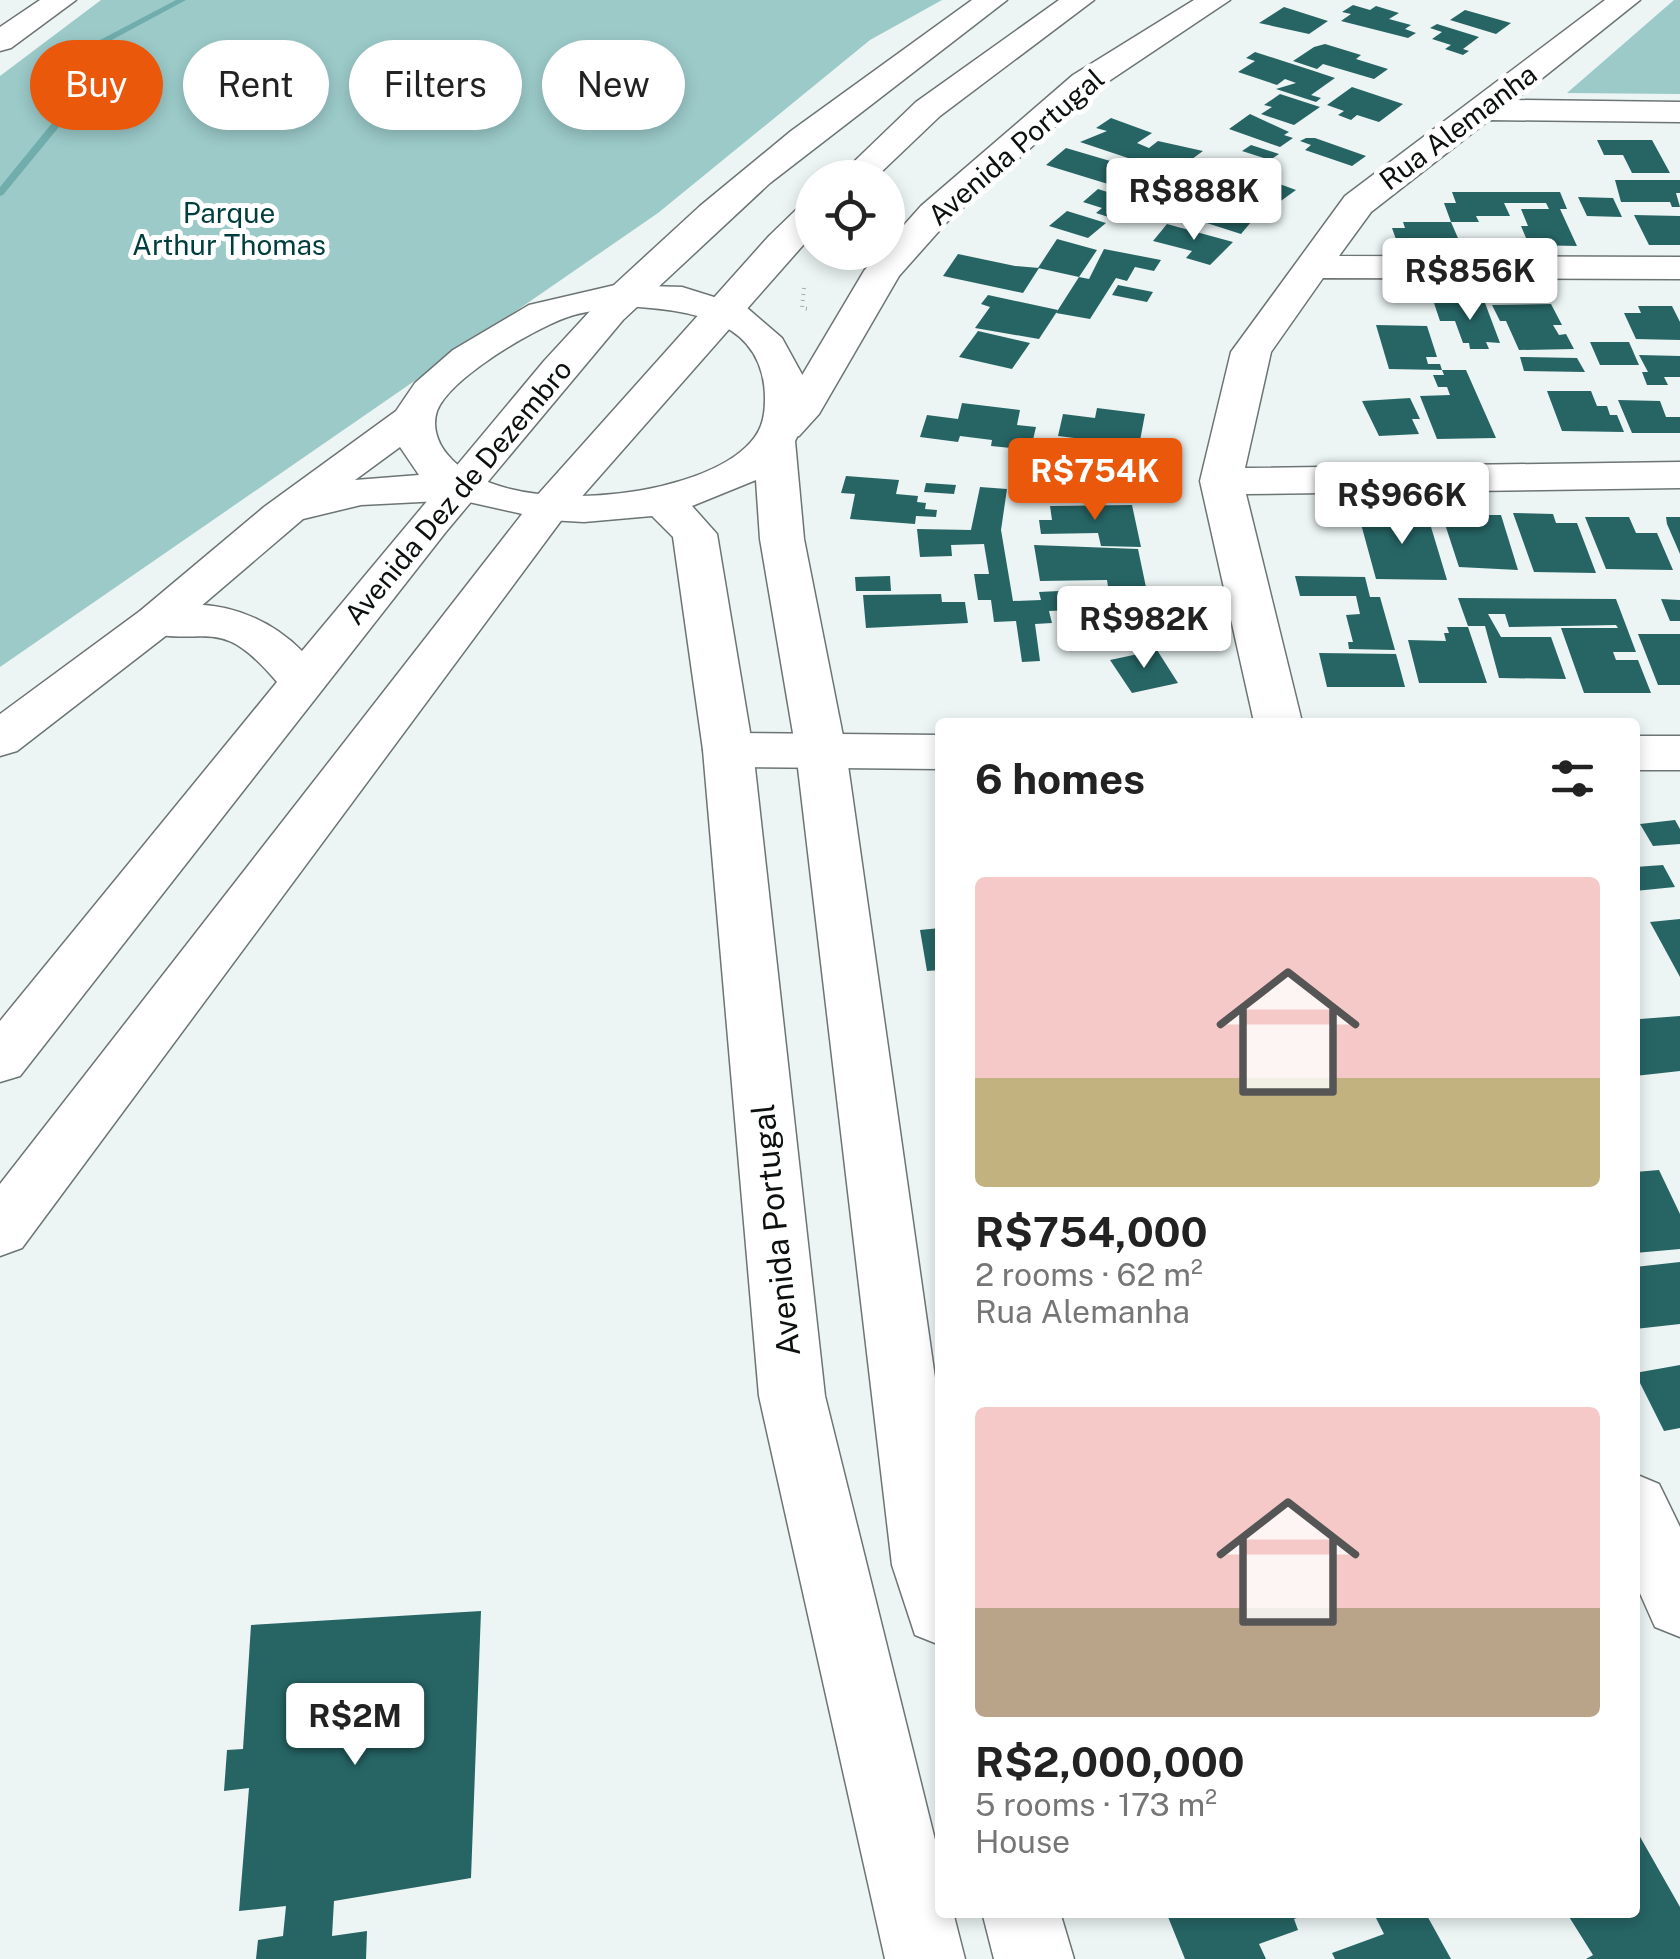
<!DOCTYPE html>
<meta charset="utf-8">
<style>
:root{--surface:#fff;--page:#f2f2f2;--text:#222;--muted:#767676;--accent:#ea580c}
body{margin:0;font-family:"Public Sans",sans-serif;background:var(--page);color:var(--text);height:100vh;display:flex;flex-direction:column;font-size:38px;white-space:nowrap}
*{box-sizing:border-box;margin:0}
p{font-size:32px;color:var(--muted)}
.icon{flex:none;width:55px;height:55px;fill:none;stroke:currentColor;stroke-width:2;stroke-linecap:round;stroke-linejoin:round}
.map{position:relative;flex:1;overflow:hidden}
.panel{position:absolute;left:935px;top:718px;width:705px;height:1200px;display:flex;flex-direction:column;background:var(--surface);border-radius:10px;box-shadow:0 5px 15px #0003}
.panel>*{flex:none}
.top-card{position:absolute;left:30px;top:40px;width:755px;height:90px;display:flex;gap:20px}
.tools{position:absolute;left:795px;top:160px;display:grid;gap:20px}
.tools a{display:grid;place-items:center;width:110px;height:110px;border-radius:50%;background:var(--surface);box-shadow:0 5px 15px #0003;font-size:50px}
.price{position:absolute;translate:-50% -85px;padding:0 22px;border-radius:10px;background:#fff;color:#222;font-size:32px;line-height:65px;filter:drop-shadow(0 2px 5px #0008)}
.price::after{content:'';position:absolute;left:50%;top:60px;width:30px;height:22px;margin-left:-15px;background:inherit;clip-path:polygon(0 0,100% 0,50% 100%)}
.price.selected{background:var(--accent);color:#fff}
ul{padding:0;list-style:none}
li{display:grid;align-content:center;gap:20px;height:530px;padding:0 40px}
li span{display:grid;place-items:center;height:310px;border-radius:10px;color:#555}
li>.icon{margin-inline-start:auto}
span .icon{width:180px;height:180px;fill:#fffc;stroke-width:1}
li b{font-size:42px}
h2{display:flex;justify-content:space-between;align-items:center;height:120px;padding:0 40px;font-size:42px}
.pill{padding:0 35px;border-radius:45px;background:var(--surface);box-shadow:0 5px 15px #0003;font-size:35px;line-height:90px}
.pill.selected{background:var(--accent);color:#fff}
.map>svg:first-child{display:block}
.green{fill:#9bcac9}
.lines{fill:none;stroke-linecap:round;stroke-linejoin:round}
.stream{fill:#70adac;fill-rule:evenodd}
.building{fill:#276565}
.minor-casing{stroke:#6d7474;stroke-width:3}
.major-casing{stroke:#6d7474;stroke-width:3}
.highway-casing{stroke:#6d7474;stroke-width:3}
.path{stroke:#a5acac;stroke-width:4;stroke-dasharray:1 5;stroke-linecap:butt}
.minor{fill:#fff;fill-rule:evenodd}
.major{fill:#fff;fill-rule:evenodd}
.highway{fill:#fff;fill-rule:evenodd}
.labels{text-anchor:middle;stroke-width:10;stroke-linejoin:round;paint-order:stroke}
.far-street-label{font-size:28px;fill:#0d1010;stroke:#fff}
.far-park-label{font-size:28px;fill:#003e3d;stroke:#fff}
.street-label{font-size:32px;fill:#0d1010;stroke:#fff}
</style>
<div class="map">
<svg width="1680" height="1959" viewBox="0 0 1680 1959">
<rect width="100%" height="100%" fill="#ecf4f4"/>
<g class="green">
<path d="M101,0H942L870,40L658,213L0,667V76Z"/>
<path d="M1674,0H1680V94L1567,93Z"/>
</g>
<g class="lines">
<path class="stream" d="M176,0H186L69,63L63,122L3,195L0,196V187L53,122L62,60Z"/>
</g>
<g class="building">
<path d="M1353,5L1370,10L1376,6L1399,13L1389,19L1411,25L1405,29L1416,33L1408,38L1341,21L1351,14L1342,12Z"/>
<path d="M1284,7L1328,21L1309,34L1259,23Z"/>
<path d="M1465,10L1511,23L1496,34L1450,20Z"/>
<path d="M1437,24L1479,37L1463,49L1469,51L1463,55L1445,49L1451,45L1432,39L1442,32L1430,28Z"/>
<path d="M1325,44L1361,55L1356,59L1388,69L1374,79L1323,64L1317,69L1293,61L1314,47Z"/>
<path d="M1255,52L1314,71L1335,78L1311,95L1321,98L1316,102L1276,89L1296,83L1285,79L1277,85L1238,72L1255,61L1246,58Z"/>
<path d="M1352,87L1403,104L1379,122L1357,115L1351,120L1338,115L1344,111L1327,105Z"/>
<path d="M1280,94L1320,107L1294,125L1261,114L1272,107L1264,105Z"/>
<path d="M1250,114L1289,132L1284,135L1293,138L1280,147L1229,129Z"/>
<path d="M1111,118L1152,133L1137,143L1149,148L1158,141L1203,151L1173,173L1146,164L1150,161L1145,159L1140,162L1080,142L1107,131L1096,128Z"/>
<path d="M1306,138H1315L1366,156L1352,166L1305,150L1311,145L1300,141Z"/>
<path d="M1597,140H1652L1670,173H1632L1623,155H1604Z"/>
<path d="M1251,145L1279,154L1270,160L1242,151Z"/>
<path d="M1066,148L1134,168L1128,173L1122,171L1108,184L1046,165Z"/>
<path d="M1247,172L1296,190L1278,203L1229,185Z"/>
<path d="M1168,177L1193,185L1161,215L1138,207L1124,222L1096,213L1102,208L1083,202L1098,189L1123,197L1129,191L1148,197Z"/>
<path d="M1615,180H1680V193H1676L1680,207H1672L1670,202H1621Z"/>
<path d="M1452,192H1560L1567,209H1560L1577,246L1529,245L1521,226H1528L1521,209H1549L1546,203H1504L1510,216H1476L1479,222H1451L1444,203H1456Z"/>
<path d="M1578,197L1613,198L1622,217L1587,216Z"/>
<path d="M1234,199L1262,209L1241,234L1185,216L1202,200L1225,207Z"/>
<path d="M1067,211L1106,223L1088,238L1049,226Z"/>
<path d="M1634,215L1680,216V245H1649Z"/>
<path d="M1403,222H1451L1461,245H1398L1392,228H1405Z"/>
<path d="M1167,224L1233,242L1210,265L1186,258L1192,251L1153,241Z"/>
<path d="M1057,239L1097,250L1079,277L1038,268Z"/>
<path d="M1104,249L1161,260L1154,271L1135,267L1127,281L1116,278L1090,319L1056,313L1079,277L1089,279Z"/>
<path d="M958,254L1015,266L1039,268L1023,293L943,276Z"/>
<path d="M1118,285L1153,292L1147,302L1112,295Z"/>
<path d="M988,295L1058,310L1039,339L975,328L990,307L981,304Z"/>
<path d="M1434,303H1485L1500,343L1486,342L1489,349H1470L1469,343H1463L1455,321H1440Z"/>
<path d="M1551,304L1562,325H1553L1559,335L1566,334L1574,349L1519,350L1506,321H1500L1492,305Z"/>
<path d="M1638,306H1672L1680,322V340L1636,339L1624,313H1641Z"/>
<path d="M1376,325L1427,326L1437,357H1426L1428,364H1440L1442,370L1389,369Z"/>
<path d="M978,331L1030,343L1012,369L959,357Z"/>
<path d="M1590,342H1629L1639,365H1600Z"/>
<path d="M1639,355L1680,356V377H1664L1668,385H1647L1642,372H1648Z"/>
<path d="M1520,357L1577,358L1585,372L1524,371Z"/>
<path d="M1442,370H1466L1496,438L1437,439L1420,396L1450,395L1447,387H1438L1433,375H1444Z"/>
<path d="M1547,391H1591L1597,406H1607L1610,415H1617L1624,432L1562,431Z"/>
<path d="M1410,398L1420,419H1412L1419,434L1379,436L1362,401Z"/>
<path d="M1618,400L1660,401L1666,417H1680V433H1632Z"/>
<path d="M962,403L1020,410L1017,425L1036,427L1032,444L1012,442L1011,448L991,446L992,440L960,436L958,442L920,437L927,415L958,419Z"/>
<path d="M1097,408L1145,414L1139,446L1058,436L1063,414L1095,418Z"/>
<path d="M1070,456L1136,465L1131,493L1064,484Z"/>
<path d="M846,476L899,480L896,494L918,496L917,502L926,503L925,509L937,510L936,517L916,516L915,524L850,519L855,494L841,493Z"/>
<path d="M926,483L956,485L954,494L924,492Z"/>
<path d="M980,487L1007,489L1001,530L1013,601L1041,600L1039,592L1059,591L1061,600L1072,599L1073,610L1049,611L1052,623L1035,624L1040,661L1022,662L1016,621L994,622L991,600H978L974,574H989L984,544L951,545L952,556L920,557L917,529L971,530Z"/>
<path d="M1132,505L1141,547L1101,546L1098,533L1041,534L1039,520H1052L1050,506Z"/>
<path d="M1358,513L1428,517L1447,580L1376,579Z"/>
<path d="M1513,513L1553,514L1556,523H1577L1596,573L1534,572Z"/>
<path d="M1442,515H1501L1518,570L1459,567Z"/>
<path d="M1585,517H1629L1636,533H1657L1673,570L1606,569Z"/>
<path d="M1666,517H1680V554L1667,524Z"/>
<path d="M1034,545L1138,549L1147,592L1109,593L1107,580L1040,581Z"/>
<path d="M890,576L891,591H856L855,577Z"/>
<path d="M1295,576L1365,577L1370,597H1380L1395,650L1349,649L1348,642H1353L1346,615L1360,614L1356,596H1300Z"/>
<path d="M941,594L942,602H965L968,623L866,628L863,595Z"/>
<path d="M1458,598L1616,599L1636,652H1613L1616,660H1638L1651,693H1584L1561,628H1618L1616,625L1509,627L1505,614H1488L1501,637H1551L1566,679L1499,678L1485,626H1468Z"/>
<path d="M1661,599L1680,600V621H1670Z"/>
<path d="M1447,627H1468L1487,683H1419L1408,640L1446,641L1444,633H1449Z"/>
<path d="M1638,634H1680V685H1658Z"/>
<path d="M1157,650L1178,683L1132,693L1110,660Z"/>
<path d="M1319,653L1396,654L1405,687H1327Z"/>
<path d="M1675,820L1680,829V844L1653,846L1640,824Z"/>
<path d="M1663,865L1675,887L1635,891V867Z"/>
<path d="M1680,919V977L1650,922Z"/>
<path d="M940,928V970L927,971L920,930Z"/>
<path d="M1635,1009L1640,1019L1680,1016V1071L1635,1076Z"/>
<path d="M1659,1170L1680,1214V1249L1635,1253V1172Z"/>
<path d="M1680,1262V1324L1635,1329V1267Z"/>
<path d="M1680,1365V1428L1664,1431L1635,1373Z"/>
<path d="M481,1611L471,1878L334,1901L332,1936L367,1931L366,1959H256L258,1940L283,1936L286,1906L239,1911L249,1788L224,1791L227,1750L243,1749L251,1625Z"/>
<path d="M1635,1828L1680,1907V1959H1586L1593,1955L1566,1912H1635Z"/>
<path d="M1166,1912H1311V1913L1294,1919L1298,1930L1259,1944L1266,1959H1185Z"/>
<path d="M1373,1912H1425L1451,1959H1335L1332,1953L1384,1934Z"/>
</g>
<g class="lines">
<defs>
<g id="minor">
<path d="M1194,0H1230L1097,89L947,222L899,276L819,414L799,436L784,439L769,436L763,427L788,399L864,271L879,252H888V243L921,206L1073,75Z"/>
<path d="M1605,0H1640L1515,100L1680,102V122L1489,120L1371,212L1339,256L1680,257V279L1323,278L1271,352L1245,468L1680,462V488L1246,494L1302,722H1254L1200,481L1231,352L1345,196Z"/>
<path d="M728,733L940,735V769L728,767L711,762L703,750L711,738Z"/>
<rect x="1635" y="736" width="45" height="34"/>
<path d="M1635,1474L1659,1484L1680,1527V1637L1655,1627L1635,1582Z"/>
</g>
<g id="major">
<path d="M40,0H76L11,48L0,51V27Z"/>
<path d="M615,285L682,287L746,307L782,338L804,378V423L795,441L804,539L846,751L940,1413V1645L915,1635L892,1565L796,751L760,539L756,480L692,506L717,534L753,750L825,1396L940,1860V1912H953L965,1959H885L759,1396L703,750L673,537L652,516L584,522L549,520L460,500L361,505L303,519L172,631L17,751L0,756V714L140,611L264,507L396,411L415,383L453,350L529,305ZM625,306C688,310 765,318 765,399C765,419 761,433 746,447C690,501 499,520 447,454C437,442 432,426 437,411C450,378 532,330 565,318C584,311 605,309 625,306ZM400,447L419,475L355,480Z"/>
<path d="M982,1912H1060L1074,1959H994Z"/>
</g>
<g id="highway">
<path d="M972,0H1007L770,183L623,320L445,533L20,1076L0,1082V1021L277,682C217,611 208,649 140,631L133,621L140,611C199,595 258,607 302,651L544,361L614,285L700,206L791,131Z"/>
<path d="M1059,0H1094L940,116L875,178H837L916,102Z"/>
<path d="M812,204V235L563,518L22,1248L0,1256V1184L533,500L769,236L799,207Z"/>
</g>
</defs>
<use href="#minor" class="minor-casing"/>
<use href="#major" class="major-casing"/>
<use href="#highway" class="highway-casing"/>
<path class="path" d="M804,288L802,308L809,309"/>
<use href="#minor" class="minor"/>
<use href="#major" class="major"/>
<use href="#highway" class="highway"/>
</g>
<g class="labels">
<g class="far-street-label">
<text transform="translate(1458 127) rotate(-37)" y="10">Rua Alemanha</text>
<text transform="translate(1016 147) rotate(-41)" y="10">Avenida Portugal</text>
<text transform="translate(458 492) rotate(-50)" y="10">Avenida Dez de Dezembro</text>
</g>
<g class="far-park-label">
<text x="229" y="223">Parque<tspan x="229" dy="32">Arthur Thomas</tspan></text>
</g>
<g class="street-label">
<text transform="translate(776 1230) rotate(-96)" y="11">Avenida Portugal</text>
</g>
</g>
</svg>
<div class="tools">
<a><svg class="icon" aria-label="locate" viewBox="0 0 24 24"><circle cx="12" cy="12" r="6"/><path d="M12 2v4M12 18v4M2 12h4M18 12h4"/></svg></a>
</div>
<b class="price" style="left:1194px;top:243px">R$888K</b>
<b class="price" style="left:1470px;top:323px">R$856K</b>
<b class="price selected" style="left:1095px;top:523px">R$754K</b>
<b class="price" style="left:1402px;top:547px">R$966K</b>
<b class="price" style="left:1144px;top:671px">R$982K</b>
<b class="price" style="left:355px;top:1768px">R$2M</b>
<div class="top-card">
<a class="pill selected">Buy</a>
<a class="pill">Rent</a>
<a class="pill">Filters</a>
<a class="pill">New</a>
</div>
<section class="panel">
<h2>6 homes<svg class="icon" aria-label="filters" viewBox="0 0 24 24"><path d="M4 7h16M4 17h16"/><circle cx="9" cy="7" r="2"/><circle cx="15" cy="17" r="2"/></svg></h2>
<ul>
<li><span style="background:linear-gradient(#f6c9c9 65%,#c2b280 0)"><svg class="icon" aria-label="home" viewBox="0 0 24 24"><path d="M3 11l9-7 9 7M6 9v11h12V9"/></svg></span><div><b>R$754,000</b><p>2 rooms · 62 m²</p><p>Rua Alemanha</p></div></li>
<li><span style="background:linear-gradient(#f6c9c9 65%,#b9a48a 0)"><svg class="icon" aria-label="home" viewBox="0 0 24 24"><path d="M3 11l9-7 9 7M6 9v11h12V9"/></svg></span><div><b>R$2,000,000</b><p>5 rooms · 173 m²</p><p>House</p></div></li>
</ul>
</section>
</div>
